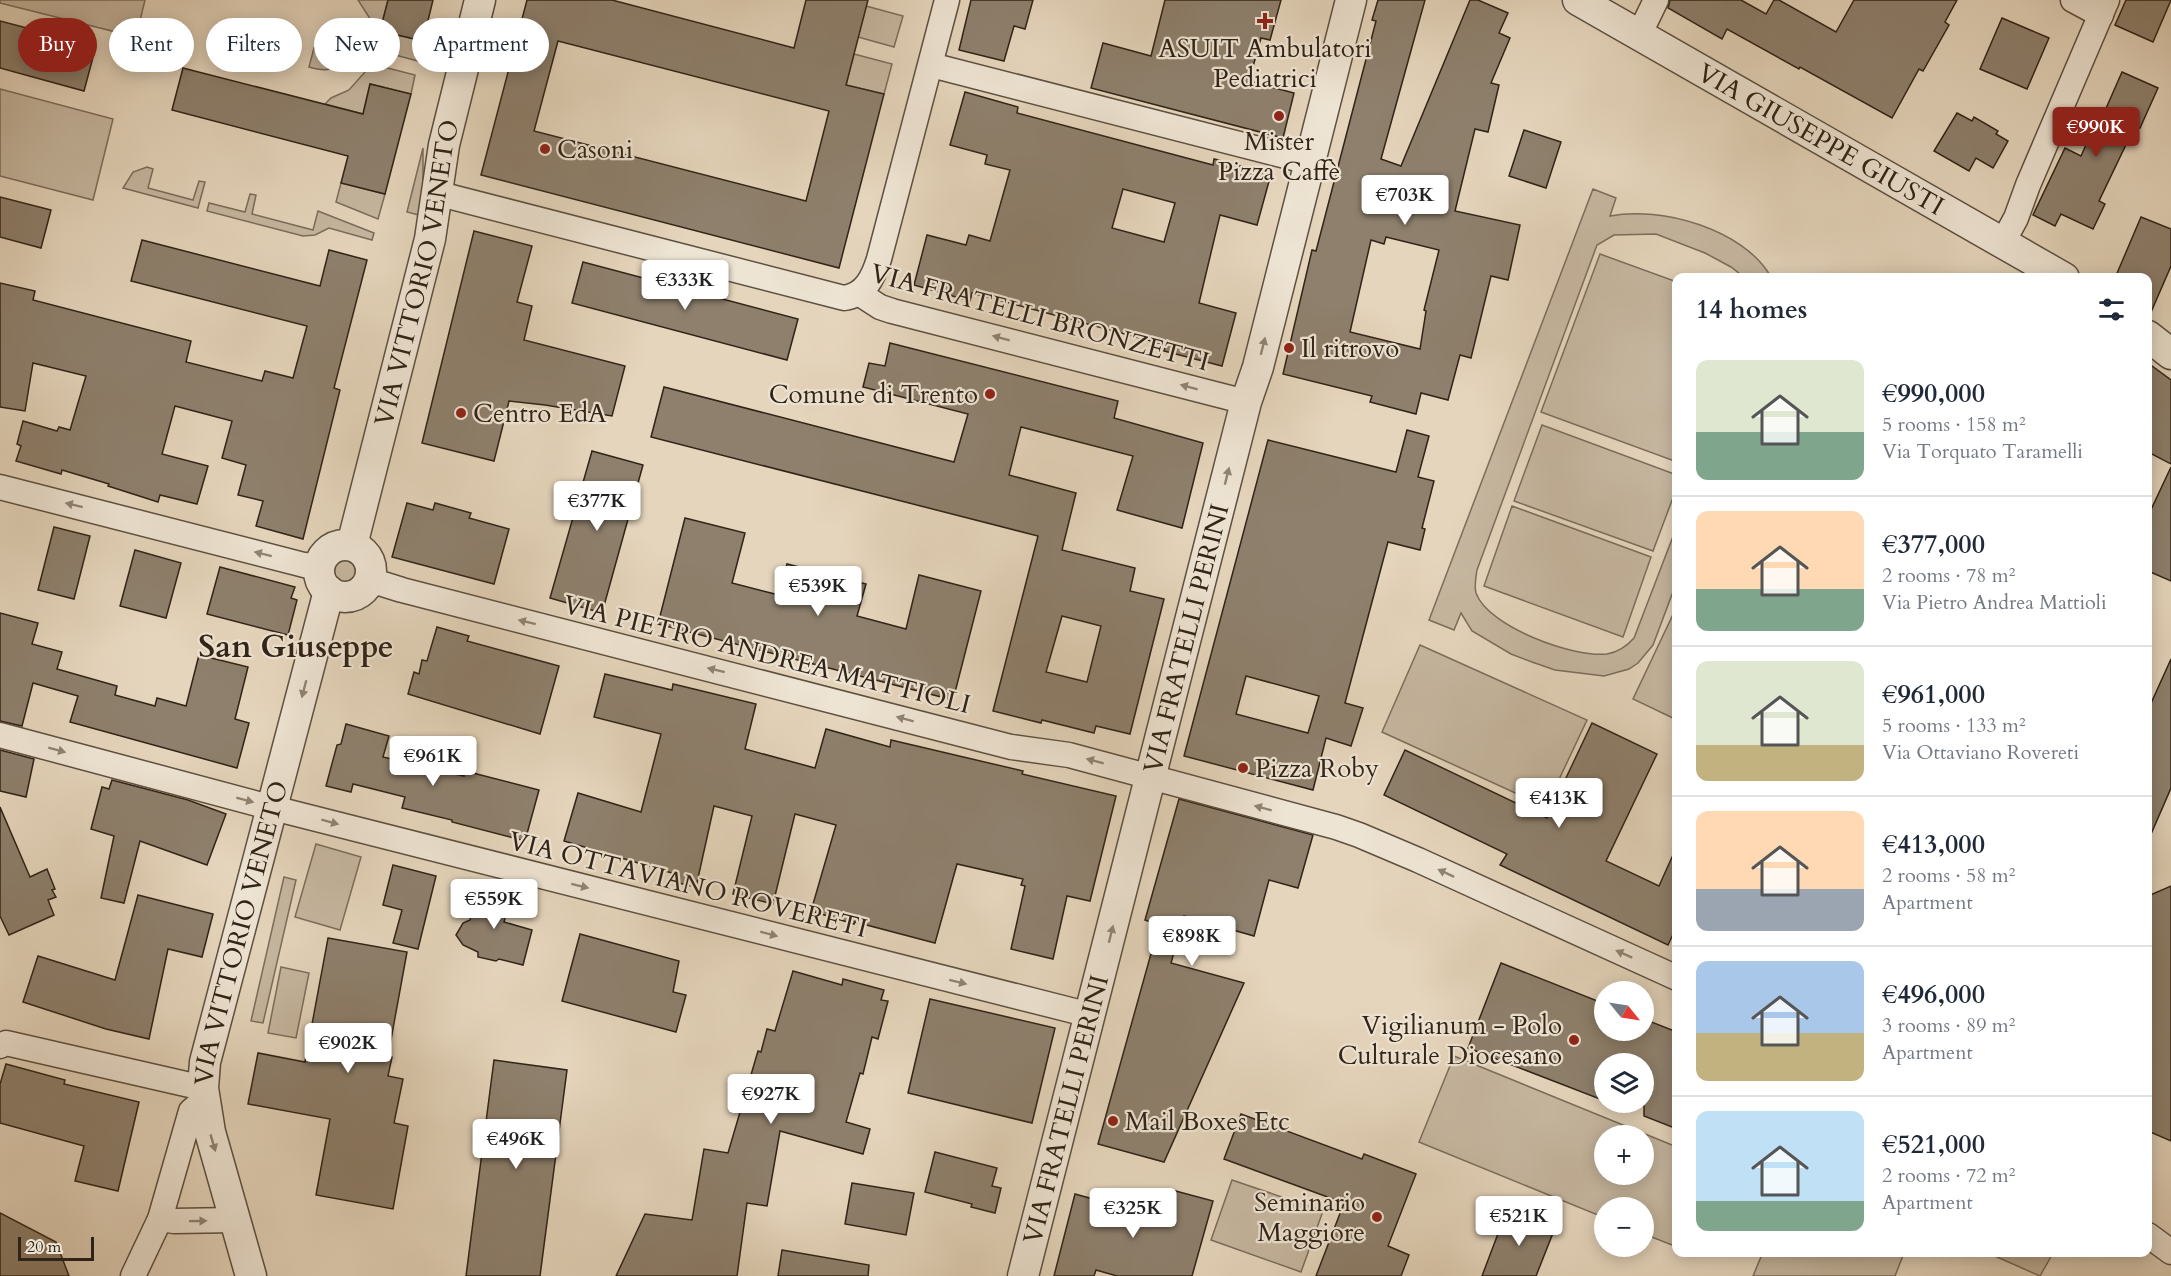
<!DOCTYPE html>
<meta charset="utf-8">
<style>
:root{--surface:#fff;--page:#f2f2f3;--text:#1f2937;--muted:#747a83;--line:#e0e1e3;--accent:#8f2418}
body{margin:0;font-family:Cardo,serif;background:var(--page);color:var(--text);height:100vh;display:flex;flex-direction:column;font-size:22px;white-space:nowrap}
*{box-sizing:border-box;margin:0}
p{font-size:20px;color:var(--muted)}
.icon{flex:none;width:33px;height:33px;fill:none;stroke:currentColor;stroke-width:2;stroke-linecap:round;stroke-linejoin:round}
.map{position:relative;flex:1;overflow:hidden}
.sheet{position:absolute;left:1672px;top:273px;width:480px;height:984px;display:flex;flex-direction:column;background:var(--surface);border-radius:12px;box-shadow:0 3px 15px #0003}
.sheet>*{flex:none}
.banner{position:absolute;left:18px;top:18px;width:570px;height:54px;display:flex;gap:12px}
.needle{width:39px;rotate:120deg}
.fabs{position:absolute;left:1594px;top:981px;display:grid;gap:12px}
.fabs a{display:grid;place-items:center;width:60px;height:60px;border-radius:50%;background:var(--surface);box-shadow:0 3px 15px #0003;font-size:30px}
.scale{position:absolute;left:18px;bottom:15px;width:76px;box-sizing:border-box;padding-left:6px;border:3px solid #302317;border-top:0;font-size:16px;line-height:21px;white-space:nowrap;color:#302317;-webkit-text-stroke:4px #eee4d3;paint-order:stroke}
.price{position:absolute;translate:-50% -51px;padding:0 14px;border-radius:6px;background:#fff;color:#222;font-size:20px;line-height:39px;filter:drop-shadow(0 2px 3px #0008)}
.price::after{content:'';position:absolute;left:50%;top:36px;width:18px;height:14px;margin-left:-9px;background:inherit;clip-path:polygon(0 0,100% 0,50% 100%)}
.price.selected{background:var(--accent);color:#fff}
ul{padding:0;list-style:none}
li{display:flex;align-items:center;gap:18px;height:150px;padding:0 24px}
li+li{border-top:2px solid var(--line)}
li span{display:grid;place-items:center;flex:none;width:168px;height:120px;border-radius:12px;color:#555}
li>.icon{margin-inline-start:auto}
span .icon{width:72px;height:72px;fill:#fffc;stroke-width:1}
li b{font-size:26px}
h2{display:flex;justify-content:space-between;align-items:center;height:72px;padding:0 24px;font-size:26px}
.pill{padding:0 21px;border-radius:27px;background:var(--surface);box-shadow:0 3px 15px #0003;font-size:21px;line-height:54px}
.pill.selected{background:var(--accent);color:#fff}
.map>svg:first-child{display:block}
.green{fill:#c6b7a0;stroke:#7b6d5c;stroke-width:1.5;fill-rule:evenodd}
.building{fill:#8e806d;stroke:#302317;stroke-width:1.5;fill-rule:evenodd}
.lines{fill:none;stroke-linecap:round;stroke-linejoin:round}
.minor-casing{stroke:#5d5040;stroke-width:27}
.tertiary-casing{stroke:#5d5040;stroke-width:33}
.minor{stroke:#eee4d3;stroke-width:24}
.tertiary{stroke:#eee4d3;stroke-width:30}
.oneway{fill:#8f8475}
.poi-dot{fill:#8f2418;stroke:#eee4d3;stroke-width:2}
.labels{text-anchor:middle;stroke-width:4.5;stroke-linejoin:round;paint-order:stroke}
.poi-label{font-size:26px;fill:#302317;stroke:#eee4d3;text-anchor:start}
.street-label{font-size:26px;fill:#302317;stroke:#eee4d3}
.district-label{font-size:32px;font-weight:bold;fill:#302317;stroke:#eee4d3}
</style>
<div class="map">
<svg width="2171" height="1276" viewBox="0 0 2171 1276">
<rect width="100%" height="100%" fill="#e5d5bc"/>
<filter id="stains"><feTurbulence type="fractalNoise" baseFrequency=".00333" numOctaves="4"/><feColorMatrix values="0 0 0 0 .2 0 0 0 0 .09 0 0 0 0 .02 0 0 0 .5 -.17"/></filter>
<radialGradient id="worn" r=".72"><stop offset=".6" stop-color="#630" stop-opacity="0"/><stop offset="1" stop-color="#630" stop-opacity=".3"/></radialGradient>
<g class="green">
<path d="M0,0H145L136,37L0,3Z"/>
<path d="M358,0H388L380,31L423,41L418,61L376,50L369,17Z"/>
<path d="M866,6L903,16L894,47L858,37Z"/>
<path d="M314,48L342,55C337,73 323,71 309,67Z"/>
<path d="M854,54L892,64L884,94L846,85Z"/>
<path d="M372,64L415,75L411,94L370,84L363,114L325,104L331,98L349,90Z"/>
<path d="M0,89L113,119L93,200L0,176Z"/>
<path d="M423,148V190L419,215L407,212Z"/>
<path d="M147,167L153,169L148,188L193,200L199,181L205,182L198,208L123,188L133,172Z"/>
<path d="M341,183L385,194L378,219L336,202Z"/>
<path d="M1593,189L1616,198L1610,216C1661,206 1744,229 1771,277H1744L1731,267L1705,253L1656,234L1614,235L1597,245L1477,570C1476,577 1474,586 1476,593C1488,627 1574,658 1607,654C1619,652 1627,646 1634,638L1677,526V581L1653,645L1638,663L1629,669L1604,676L1555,670L1532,662L1511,654L1472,631L1461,613L1454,630L1429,620Z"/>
<path d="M250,194L256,195L252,214L313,230L318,211L374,233L372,240L329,228L315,235L303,236L207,211L209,203L245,212Z"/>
<path d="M1600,254L1677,282V462L1541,412Z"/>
<path d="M1542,425L1677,475V487L1653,551L1514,501Z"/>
<path d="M1512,506L1651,557L1623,637L1484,586Z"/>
<circle cx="345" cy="570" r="15"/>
<path d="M1677,606V720L1633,699Z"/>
<path d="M1420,645L1587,720L1546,807L1382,732Z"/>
<path d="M316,844L361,857L340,930L295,917Z"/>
<path d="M284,877L296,880L263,1023L251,1021Z"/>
<path d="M281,967L309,973L296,1038L268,1033Z"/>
<path d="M1454,1056L1677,1147V1247L1644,1234V1208H1605V1218L1419,1142ZM1605,1136H1644V1174H1605Z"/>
<path d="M1232,1180L1323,1211L1301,1272L1211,1240Z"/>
<path d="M1763,1252H1904V1253L1895,1276H1753Z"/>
<path d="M1988,1253H2053L2040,1276Z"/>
</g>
<g class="building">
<path d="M388,0H433L423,41L380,31Z"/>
<path d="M527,0H612L794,48L806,0H868L846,85L884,94L839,268L481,175ZM558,41L829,111L806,201L534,131Z"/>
<path d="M971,0H1033L1025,29L1014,26L1004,61L959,50Z"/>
<path d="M1165,0H1281L1270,40L1261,38L1249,81L1294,93L1283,138L1091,88L1103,43L1151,56Z"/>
<path d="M1378,0H1425L1381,159L1401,166L1470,0H1478L1508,13L1499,33L1510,38L1491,83L1499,85L1488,132L1475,129L1455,211L1520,225L1508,280L1491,276L1471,358L1460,355L1448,400L1421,393L1416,414L1370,402L1372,396L1283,374L1312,250L1316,251L1376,21L1372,20ZM1386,237L1439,250L1424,310L1426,311L1420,349L1350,332L1371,240L1384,244Z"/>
<path d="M1670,0H1741L1766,14L1774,0H1779L1836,32L1854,0H1957L1945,22L1949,25L1923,71L1919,69L1892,118L1800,67L1799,69L1727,29L1722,39L1668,8Z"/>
<path d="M2126,0H2171L2153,42L2115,25Z"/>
<path d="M2002,18L2049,38L2027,89L1980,69Z"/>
<path d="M0,21L96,46L84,91L0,68Z"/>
<path d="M183,68L363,114L370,84L411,94L385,194L341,183L348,156L172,110Z"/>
<path d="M2122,72L2158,88L2140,128L2135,126L2099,201L2105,204L2093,229L2061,214L2055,226L2033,215L2065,148L2081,156L2090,136L2093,138Z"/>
<path d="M965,92L1018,107L1017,113L1213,165L1214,159L1271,174L1257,225L1220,215L1199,303L1236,313L1222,366L1164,351L1166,345L972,293L970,301L914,285L927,235L966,245L969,235L990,241L1010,170L985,164L987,155L950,145ZM1123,189L1175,203L1164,242L1112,228Z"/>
<path d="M1957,113L1972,121L1974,117L1998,131L1996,134L2008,141L1993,168L1976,158L1969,171L1934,151Z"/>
<path d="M1524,130L1561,142L1546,188L1509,176Z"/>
<path d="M0,197L51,210L41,248L0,237Z"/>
<path d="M2141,217L2171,229V266L2148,319V278H2115Z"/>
<path d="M474,231L532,246L517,302L532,306L524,340L625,366L612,416L545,405L509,401L494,461L422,443Z"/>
<path d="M142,240L320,286L329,250L367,260L334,388L340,390L303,539L256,526L263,501L238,495L246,465L222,458L232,421L175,406L162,454L208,466L197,504L160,495L158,502L108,486L109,484L62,470L61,474L16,461L21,446L17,444L23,421L57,431L59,427L70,430L86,376L33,363L25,411L0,407V283L35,291L33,300L191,341L186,362L262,381L265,371L293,378L307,326L131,281Z"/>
<path d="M583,262L798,319L787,360L572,303Z"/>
<path d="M890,343L1118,401L1114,418L1203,443L1182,528L1117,510L1133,456L1021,427L1009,475L1076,493L1062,550L1135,568L1130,591L1164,599L1130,734L1096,726L1094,733L1042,720L1041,723L993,711L1038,536L651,437L664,387L954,462L968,414L863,387L869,363L885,366ZM1062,616L1101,626L1087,682L1046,672Z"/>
<path d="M2148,363L2171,380V464L2148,452Z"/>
<path d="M1407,430L1429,436L1418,477L1434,481L1422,528L1425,529L1420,550L1388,542L1345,703L1363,708L1351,746L1326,738L1313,790L1184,756L1268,440L1396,472ZM1246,676L1319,696L1308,733L1236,714Z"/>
<path d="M592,451L643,465L602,613L550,598Z"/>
<path d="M2171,467V581L2148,571V516Z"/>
<path d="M407,503L433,510L435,503L471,513L469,518L509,529L494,584L392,557Z"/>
<path d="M685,518L745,533L732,583L779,595L787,564L866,584L857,616L906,629L919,575L981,591L953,700L658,624Z"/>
<path d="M54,527L90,536L74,599L38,590Z"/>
<path d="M135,550L181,563L166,618L120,606Z"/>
<path d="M220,567L295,587L291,598L297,600L288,635L207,614Z"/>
<path d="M0,613L38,623L32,644L62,652L57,669L117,686L115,695L155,706L157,698L186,706L199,655L248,667L235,719L249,723L237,768L70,722L78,696L33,683L22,726L0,721Z"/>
<path d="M437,627L469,636L467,641L559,666L540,734L408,694L414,672L419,674L422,660L427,661Z"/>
<path d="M2171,659V788L2148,841V710Z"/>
<path d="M605,674L672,690L673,684L756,704L745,749L815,768L826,729L890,747L891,740L1023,771L1022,774L1116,796L1090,901L1067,896L1053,959L1011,949L1025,886L1021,885L1023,879L957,864L935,943L855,922L854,924L811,911L836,825L795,814L773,904L733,894L752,816L714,806L696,887L670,881L672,873L564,841L578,793L641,812L661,734L594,717Z"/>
<path d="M1592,723L1657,754L1606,861L1659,886L1677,846V926L1668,945L1500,865L1507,854L1384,795L1405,750L1547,818Z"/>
<path d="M346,724L389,736L383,757L464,776L465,771L539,790L525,841L452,822V820L402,808L405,797L353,784L351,792L326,786L337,745L341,744Z"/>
<path d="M0,750L34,759L26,797L0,791Z"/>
<path d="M112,780L188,800L226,814L207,865L140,841L124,903L101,898L114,836L91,829L102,787L109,789Z"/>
<path d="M1179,799L1313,835L1298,888L1269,880L1254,936L1184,916L1171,963L1244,983L1164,1162L1098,1144L1159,925L1145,920Z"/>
<path d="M0,807L30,877L47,869L55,889L52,890L56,897L48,900L54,915L9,935L0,916Z"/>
<path d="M393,865L436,876L418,949L393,943L402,910L383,905Z"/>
<path d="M2171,886V1141L2148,1131V896Z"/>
<path d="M480,888L511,896L504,922L532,930L523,965L499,959L496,961L478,957V952L463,945L456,935L463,923L470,920Z"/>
<path d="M138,895L213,914L202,957L168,949L149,1039L106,1029L23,1002L38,956L115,980Z"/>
<path d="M580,934L679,961L673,992L686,995L676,1032L562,1001Z"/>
<path d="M328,938L407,952L388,1056L392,1057L388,1076L403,1079L394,1123L408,1126L393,1209L316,1195L330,1119L248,1104L258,1053L305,1062Z"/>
<path d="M1501,963L1605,1004V1030H1644V1019L1677,1032V1129L1644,1116V1064H1605V1101L1468,1048Z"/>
<path d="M793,971L842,985L843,979L884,990L881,1000L888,1001L878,1039L872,1037L863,1074L860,1073L846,1122L870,1129L863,1154L780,1131L767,1206L747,1203L737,1276H616L645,1214L692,1220L704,1149L728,1153L758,1051L761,1052L767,1029L775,1031Z"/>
<path d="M930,999L1055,1028L1032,1123L908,1093Z"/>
<path d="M494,1060L567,1070L540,1276H466Z"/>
<path d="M6,1064L65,1080L64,1084L139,1102L118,1191L75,1181L84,1146L0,1123V1084Z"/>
<path d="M1241,1114L1362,1159L1364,1154L1416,1174L1388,1246L1409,1255L1401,1276H1316L1344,1203L1224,1159Z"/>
<path d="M935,1152L997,1168L992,1186L1001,1188L995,1213L971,1207L972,1204L925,1192Z"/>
<path d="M852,1183L914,1193L906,1235L845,1224Z"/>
<path d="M1172,1190L1213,1201L1192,1276H1117L1096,1270L1094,1276H1054L1075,1194L1164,1219Z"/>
<path d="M1507,1210L1555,1228L1536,1276H1482Z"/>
<path d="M0,1213L56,1242L69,1276H0Z"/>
<path d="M782,1250L869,1265L868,1276H778Z"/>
</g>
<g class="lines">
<defs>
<g id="minor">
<path d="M2073,0L2101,15"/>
<path d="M1639,35L1656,0"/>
<path d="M931,65L1309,162"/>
<path d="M436,193L844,298C865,295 873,278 879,259L947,0"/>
<path d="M2003,242L2016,218L2028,185L2107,0"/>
<path d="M860,294L880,307L892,311L1246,402"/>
<path d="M0,487L304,565L320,567"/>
<path d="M370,580L402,590L1011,747L1069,755L1336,827L1359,835L1418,860L1677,978"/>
<path d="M0,735L273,808L1090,1015"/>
<path d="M0,1046L6,1043L203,1088"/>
<path d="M160,1219L174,1221L236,1220"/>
<path d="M2148,1235L2171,1252"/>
<path d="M133,1276L160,1219L191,1111L205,1099"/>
</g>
<g id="tertiary">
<path id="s1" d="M1578,0L2064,278"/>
<path d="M2148,336L2171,354"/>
<circle cx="345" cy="571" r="26"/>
<path id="s2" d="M352,545L430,239L444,145L480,0"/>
<path id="s3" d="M251,1276L210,1132L203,1088L205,1062L329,591"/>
<path id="s4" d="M1023,1276L1246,402L1258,367L1351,0"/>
</g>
</defs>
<use href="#minor" class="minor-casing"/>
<use href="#tertiary" class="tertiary-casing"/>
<use href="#minor" class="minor"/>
<use href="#tertiary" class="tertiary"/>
</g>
<defs><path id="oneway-solid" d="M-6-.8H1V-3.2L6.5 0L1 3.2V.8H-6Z" transform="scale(1.5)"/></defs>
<g class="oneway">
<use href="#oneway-solid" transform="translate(1001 338) rotate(-165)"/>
<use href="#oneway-solid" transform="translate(1263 346) rotate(-76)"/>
<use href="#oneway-solid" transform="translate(1189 387) rotate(-165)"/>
<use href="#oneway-solid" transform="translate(1227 476) rotate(-76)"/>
<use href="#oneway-solid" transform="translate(74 505) rotate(-166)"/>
<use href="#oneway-solid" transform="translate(263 554) rotate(-166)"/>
<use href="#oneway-solid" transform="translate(527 622) rotate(-166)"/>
<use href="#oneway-solid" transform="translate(716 670) rotate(-166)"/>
<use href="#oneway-solid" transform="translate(304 689) rotate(105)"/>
<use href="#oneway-solid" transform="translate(905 719) rotate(-165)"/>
<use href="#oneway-solid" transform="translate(57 750) rotate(15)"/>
<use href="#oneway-solid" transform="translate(1095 761) rotate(-165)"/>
<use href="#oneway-solid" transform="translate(245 800) rotate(15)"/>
<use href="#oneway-solid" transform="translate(1263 808) rotate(-165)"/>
<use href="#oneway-solid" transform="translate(330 822) rotate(15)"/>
<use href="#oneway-solid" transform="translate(1446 873) rotate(-155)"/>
<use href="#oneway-solid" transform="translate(580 886) rotate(14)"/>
<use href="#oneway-solid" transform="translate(769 934) rotate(15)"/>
<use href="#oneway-solid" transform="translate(1111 934) rotate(-76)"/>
<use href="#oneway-solid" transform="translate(1624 954) rotate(-156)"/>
<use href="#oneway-solid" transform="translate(958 982) rotate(14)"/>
<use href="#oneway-solid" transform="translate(213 1143) rotate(74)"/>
<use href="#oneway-solid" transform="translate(198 1221) rotate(-1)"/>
</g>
<g class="poi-dot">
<path d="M1262 12h6v6h6v6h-6v6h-6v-6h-6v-6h6z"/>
<circle cx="1279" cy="116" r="6"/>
<circle cx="545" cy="149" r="6"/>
<circle cx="1289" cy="348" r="6"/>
<circle cx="990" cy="394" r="6"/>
<circle cx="461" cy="413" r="6"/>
<circle cx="1243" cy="768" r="6"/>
<circle cx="1574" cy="1040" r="6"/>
<circle cx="1113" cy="1121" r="6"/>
<circle cx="1377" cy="1217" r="6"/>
</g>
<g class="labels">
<g class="poi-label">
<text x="1265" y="57" text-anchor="middle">ASUIT Ambulatori<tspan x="1265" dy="30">Pediatrici</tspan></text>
<text x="1279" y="150" text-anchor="middle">Mister<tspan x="1279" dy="30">Pizza Caffè</tspan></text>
<text x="557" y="158">Casoni</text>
<text x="1301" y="357">Il ritrovo</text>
<text x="978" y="403" text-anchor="end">Comune di Trento</text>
<text x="473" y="422">Centro EdA</text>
<text x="1255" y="777">Pizza Roby</text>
<text x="1562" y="1034" text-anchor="end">Vigilianum - Polo<tspan x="1562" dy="30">Culturale Diocesano</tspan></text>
<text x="1125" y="1130">Mail Boxes Etc</text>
<text x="1365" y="1211" text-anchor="end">Seminario<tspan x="1365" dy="30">Maggiore</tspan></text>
</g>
<g class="street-label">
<text dy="9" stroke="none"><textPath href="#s1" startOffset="280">VIA GIUSEPPE GIUSTI</textPath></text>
<text dy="9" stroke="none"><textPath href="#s2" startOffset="280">VIA VITTORIO VENETO</textPath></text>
<text transform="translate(1040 317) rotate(15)" y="9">VIA FRATELLI BRONZETTI</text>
<text dy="9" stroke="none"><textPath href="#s4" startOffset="658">VIA FRATELLI PERINI</textPath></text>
<text transform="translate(767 654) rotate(14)" y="9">VIA PIETRO ANDREA MATTIOLI</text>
<text transform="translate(688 884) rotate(14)" y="9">VIA OTTAVIANO ROVERETI</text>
<text dy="9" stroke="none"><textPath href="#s3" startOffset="354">VIA VITTORIO VENETO</textPath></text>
<text dy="9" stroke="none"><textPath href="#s4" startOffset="172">VIA FRATELLI PERINI</textPath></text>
</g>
<g class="district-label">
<text x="296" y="657">San Giuseppe</text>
</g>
</g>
<rect width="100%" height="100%" filter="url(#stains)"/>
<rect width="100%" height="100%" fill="url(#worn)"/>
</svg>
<div class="fabs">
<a><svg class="needle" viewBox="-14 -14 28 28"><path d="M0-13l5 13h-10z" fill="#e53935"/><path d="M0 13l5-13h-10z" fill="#747a83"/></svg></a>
<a><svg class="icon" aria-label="layers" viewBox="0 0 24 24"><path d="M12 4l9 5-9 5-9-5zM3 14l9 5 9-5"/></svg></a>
<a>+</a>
<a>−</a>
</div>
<div class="scale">20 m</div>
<b class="price selected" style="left:2096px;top:158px">€990K</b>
<b class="price" style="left:1405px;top:226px">€703K</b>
<b class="price" style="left:685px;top:311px">€333K</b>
<b class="price" style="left:597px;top:532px">€377K</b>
<b class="price" style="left:818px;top:617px">€539K</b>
<b class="price" style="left:433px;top:787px">€961K</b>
<b class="price" style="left:1559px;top:829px">€413K</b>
<b class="price" style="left:494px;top:930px">€559K</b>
<b class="price" style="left:1192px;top:967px">€898K</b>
<b class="price" style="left:348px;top:1074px">€902K</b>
<b class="price" style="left:771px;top:1125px">€927K</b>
<b class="price" style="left:516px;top:1170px">€496K</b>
<b class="price" style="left:1133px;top:1239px">€325K</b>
<b class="price" style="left:1519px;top:1247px">€521K</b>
<div class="banner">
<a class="pill selected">Buy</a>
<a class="pill">Rent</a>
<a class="pill">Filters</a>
<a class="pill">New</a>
<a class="pill">Apartment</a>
</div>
<section class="sheet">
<h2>14 homes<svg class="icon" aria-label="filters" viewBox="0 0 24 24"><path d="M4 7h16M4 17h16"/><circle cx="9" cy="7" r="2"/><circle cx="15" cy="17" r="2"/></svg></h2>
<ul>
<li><span style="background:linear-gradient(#dfe7d0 60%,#7fa58c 0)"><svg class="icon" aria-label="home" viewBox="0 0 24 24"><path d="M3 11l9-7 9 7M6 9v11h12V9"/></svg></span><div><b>€990,000</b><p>5 rooms · 158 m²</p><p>Via Torquato Taramelli</p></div></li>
<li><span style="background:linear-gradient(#ffd9b3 65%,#7fa58c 0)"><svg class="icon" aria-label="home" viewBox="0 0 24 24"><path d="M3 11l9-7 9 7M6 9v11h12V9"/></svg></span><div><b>€377,000</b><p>2 rooms · 78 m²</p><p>Via Pietro Andrea Mattioli</p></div></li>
<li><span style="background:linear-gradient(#dfe7d0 70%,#c2b280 0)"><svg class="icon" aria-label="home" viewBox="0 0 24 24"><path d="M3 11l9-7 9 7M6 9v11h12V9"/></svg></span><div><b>€961,000</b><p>5 rooms · 133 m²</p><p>Via Ottaviano Rovereti</p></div></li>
<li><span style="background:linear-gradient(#ffd9b3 65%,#9aa5b1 0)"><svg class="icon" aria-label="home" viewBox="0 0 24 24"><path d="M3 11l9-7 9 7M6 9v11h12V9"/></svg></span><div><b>€413,000</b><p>2 rooms · 58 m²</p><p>Apartment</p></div></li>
<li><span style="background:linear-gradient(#a9c7e8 60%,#c2b280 0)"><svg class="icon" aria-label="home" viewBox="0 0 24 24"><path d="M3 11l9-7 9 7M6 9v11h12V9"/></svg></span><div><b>€496,000</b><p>3 rooms · 89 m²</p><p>Apartment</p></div></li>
<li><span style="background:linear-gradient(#bfe0f5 75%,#7fa58c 0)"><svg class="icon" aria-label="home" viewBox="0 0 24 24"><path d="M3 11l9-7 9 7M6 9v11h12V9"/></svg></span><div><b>€521,000</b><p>2 rooms · 72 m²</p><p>Apartment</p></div></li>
</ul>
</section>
</div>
